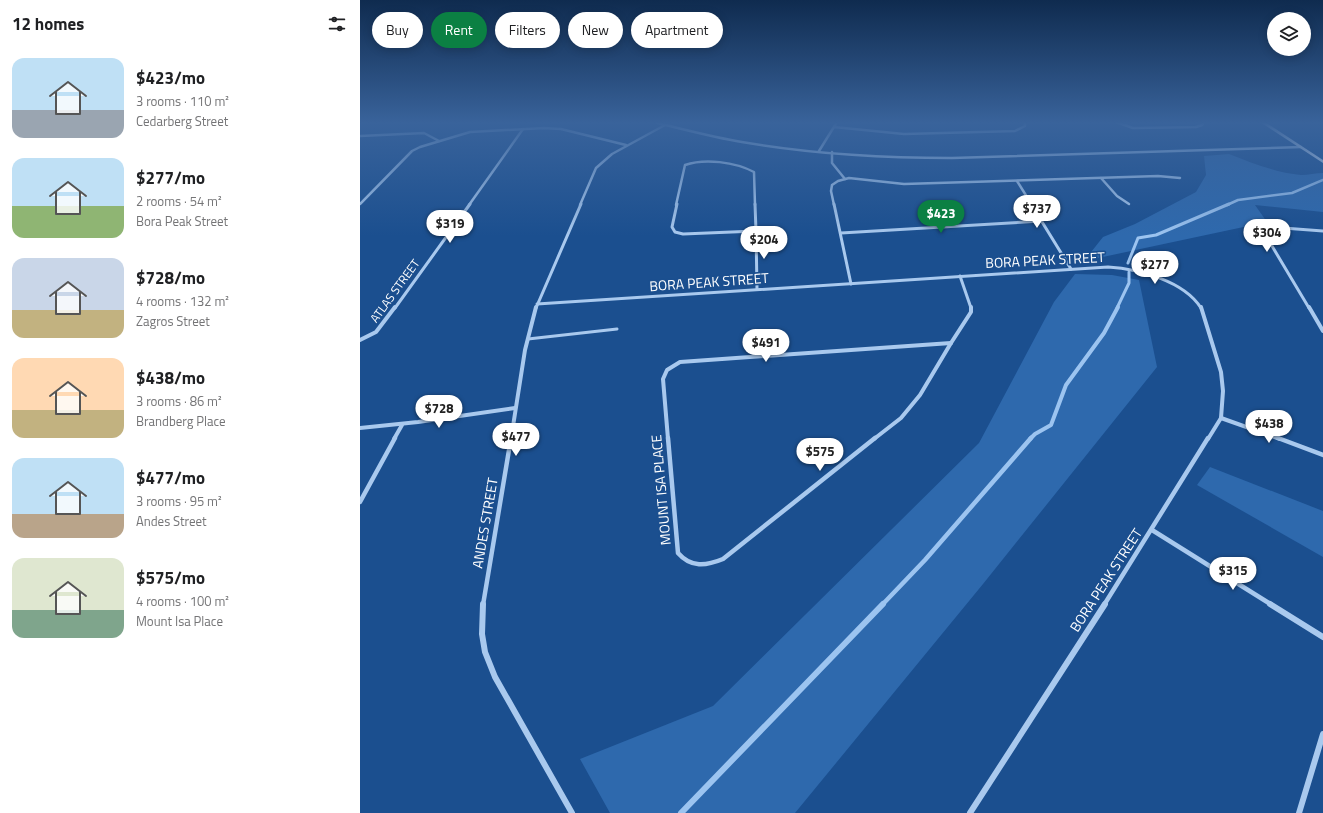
<!DOCTYPE html>
<meta charset="utf-8">
<style>
:root{--surface:#fff;--page:#f6f6f6;--text:#202124;--muted:#757577;--accent:#0b8043}
body{margin:0;font-family:"Titillium Web",sans-serif;background:var(--page);color:var(--text);height:100vh;display:flex;flex-direction:column;font-size:15px;white-space:nowrap}
*{box-sizing:border-box;margin:0}
p{font-size:13px;color:var(--muted)}
.icon{flex:none;width:22px;height:22px;fill:none;stroke:currentColor;stroke-width:2;stroke-linecap:round;stroke-linejoin:round}
.map{position:relative;flex:1;overflow:hidden}
.side{display:flex;flex-direction:column;background:var(--surface);width:360px}
.side>*{flex:none}
.guide{position:absolute;left:12px;top:12px;width:380px;height:36px;display:flex;gap:8px}
.controls{position:absolute;left:907px;top:12px;display:grid;gap:8px}
.controls a{display:grid;place-items:center;width:44px;height:44px;border-radius:50%;background:var(--surface);box-shadow:0 2px 10px #0003;font-size:20px}
.price{position:absolute;translate:-50% -34px;padding:0 9px;border-radius:14px;background:#fff;color:#222;font-size:13px;line-height:26px;filter:drop-shadow(0 1px 2px #0008)}
.price::after{content:'';position:absolute;left:50%;top:24px;width:12px;height:9px;margin-left:-6px;background:inherit;clip-path:polygon(0 0,100% 0,50% 100%)}
.price.selected{background:var(--accent);color:#fff}
ul{padding:0;list-style:none}
li{display:flex;align-items:center;gap:12px;height:100px;padding:0 12px}
li span{display:grid;place-items:center;flex:none;width:112px;height:80px;border-radius:12px;color:#555}
li>.icon{margin-inline-start:auto}
span .icon{width:48px;height:48px;fill:#fffc;stroke-width:1}
li b{font-size:17px}
h2{display:flex;justify-content:space-between;align-items:center;height:48px;padding:0 12px;font-size:17px}
.pill{padding:0 14px;border-radius:18px;background:var(--surface);box-shadow:0 2px 10px #0003;font-size:14px;line-height:36px}
.pill.selected{background:var(--accent);color:#fff}
main{display:flex;flex:1;min-height:0}
.map>svg:first-child{display:block}
.green{fill:#2e69ad}
.lines{fill:none;stroke-linecap:round;stroke-linejoin:round}
.stream-far4{stroke:#9cc4f0;stroke-width:2.5}
.stream-far3{stroke:#9cc4f0;stroke-width:3}
.stream-far2{stroke:#9cc4f0;stroke-width:4}
.stream-far1{stroke:#9cc4f0;stroke-width:4.5}
.stream{stroke:#9cc4f0;stroke-width:6}
.lane{stroke:#a9c9ee;stroke-width:3}
.street-far4{stroke:#a9c9ee;stroke-width:2.5}
.street-far3{stroke:#a9c9ee;stroke-width:3}
.street-far2{stroke:#a9c9ee;stroke-width:4}
.street-far1{stroke:#a9c9ee;stroke-width:4.5}
.street{stroke:#a9c9ee;stroke-width:6}
.secondary{fill:#d6e6fa;fill-rule:evenodd}
.labels{text-anchor:middle;stroke-width:3.5;stroke-linejoin:round;paint-order:stroke}
.far-street-label{font-size:12px;fill:#fff;stroke:#1b4f8f}
.street-label{font-size:14px;fill:#fff;stroke:#1b4f8f}
</style>
<main>
<section class="side">
<h2>12 homes<svg class="icon" aria-label="filters" viewBox="0 0 24 24"><path d="M4 7h16M4 17h16"/><circle cx="9" cy="7" r="2"/><circle cx="15" cy="17" r="2"/></svg></h2>
<ul>
<li><span style="background:linear-gradient(#bfe0f5 65%,#9aa5b1 0)"><svg class="icon" aria-label="home" viewBox="0 0 24 24"><path d="M3 11l9-7 9 7M6 9v11h12V9"/></svg></span><div><b>$423/mo</b><p>3 rooms · 110 m²</p><p>Cedarberg Street</p></div></li>
<li><span style="background:linear-gradient(#bfe0f5 60%,#8fb573 0)"><svg class="icon" aria-label="home" viewBox="0 0 24 24"><path d="M3 11l9-7 9 7M6 9v11h12V9"/></svg></span><div><b>$277/mo</b><p>2 rooms · 54 m²</p><p>Bora Peak Street</p></div></li>
<li><span style="background:linear-gradient(#c9d6e8 65%,#c2b280 0)"><svg class="icon" aria-label="home" viewBox="0 0 24 24"><path d="M3 11l9-7 9 7M6 9v11h12V9"/></svg></span><div><b>$728/mo</b><p>4 rooms · 132 m²</p><p>Zagros Street</p></div></li>
<li><span style="background:linear-gradient(#ffd9b3 65%,#c2b280 0)"><svg class="icon" aria-label="home" viewBox="0 0 24 24"><path d="M3 11l9-7 9 7M6 9v11h12V9"/></svg></span><div><b>$438/mo</b><p>3 rooms · 86 m²</p><p>Brandberg Place</p></div></li>
<li><span style="background:linear-gradient(#bfe0f5 70%,#b9a48a 0)"><svg class="icon" aria-label="home" viewBox="0 0 24 24"><path d="M3 11l9-7 9 7M6 9v11h12V9"/></svg></span><div><b>$477/mo</b><p>3 rooms · 95 m²</p><p>Andes Street</p></div></li>
<li><span style="background:linear-gradient(#dfe7d0 65%,#7fa58c 0)"><svg class="icon" aria-label="home" viewBox="0 0 24 24"><path d="M3 11l9-7 9 7M6 9v11h12V9"/></svg></span><div><b>$575/mo</b><p>4 rooms · 100 m²</p><p>Mount Isa Place</p></div></li>
</ul>
</section>
<div class="map">
<svg width="963" height="813" viewBox="0 0 963 813">
<rect width="100%" height="100%" fill="#1b4f8f"/>
<g class="green">
<path d="M869,154C892,163 917,173 941,175C948,175 956,173 963,173V212L895,205L907,222L724,261L743,237L775,224L836,192L846,175L844,156Z"/>
<path d="M715,274L752,275L779,280L797,367L623,584L435,813H250L220,759L353,706L619,443L694,302Z"/>
<path d="M850,467L963,511V557L837,485Z"/>
</g>
<g class="lines">
<path class="stream-far4" d="M867,205L878,200L932,193L963,180"/>
<g class="stream-far3">
<path d="M768,263L778,238L796,235L869,204"/>
<path d="M757,308L769,283V272"/>
</g>
<path class="stream-far2" d="M670,439L675,434L691,425L706,385L744,333L758,307"/>
<path class="stream-far1" d="M522,605L565,560L671,438"/>
<path class="stream" d="M321,813L523,604"/>
<path class="lane" d="M168,339L257,329"/>
<g class="street-far4">
<path d="M293,122C323,129 352,137 382,142C451,154 522,158 592,158L941,147"/>
<path d="M756,122L773,128L836,127L842,125L844,122"/>
<path d="M474,127L544,134L655,131L665,126V122"/>
<path d="M0,136L64,133L79,141"/>
<path d="M459,151L477,122"/>
<path d="M472,152V163L485,179"/>
<path d="M741,178L757,196L769,204"/>
<path d="M657,181L672,205"/>
<path d="M0,204L52,151L60,147L110,132L184,128L201,129L266,145"/>
<path d="M109,205L163,129"/>
<path d="M220,205L236,168L252,154L305,125"/>
<path d="M316,205L325,165C345,158 375,162 394,172L395,205"/>
<path d="M474,205L471,191L472,185L478,181L489,178L544,184L798,176L820,178"/>
</g>
<g class="street-far3">
<path d="M317,204L312,227L315,232L323,234L396,231"/>
<path d="M395,204L396,231"/>
<path d="M474,204L491,284"/>
<path d="M671,204L711,269"/>
<path d="M396,231L397,289"/>
<path d="M481,233L681,221"/>
<path d="M600,276L611,308"/>
<path d="M177,304L748,267C779,269 824,281 841,308"/>
<path d="M35,308L110,204"/>
<path d="M176,308L221,204"/>
<path d="M949,308L906,236L905,231L910,227L963,231"/>
</g>
<g class="street-far2">
<path d="M841,307L861,372L863,391L861,418L848,439"/>
<path d="M949,307L963,331"/>
<path d="M0,340L16,332L35,307"/>
<path d="M591,343L611,312V307"/>
<path d="M861,418L920,439"/>
<path d="M0,428L58,422L155,408"/>
<path d="M34,439L42,425"/>
<path d="M151,439L165,350L176,307"/>
<path d="M308,439L303,379L307,370L320,362L591,343"/>
<path d="M514,439L541,418L560,395L591,343"/>
</g>
<g class="street-far1">
<path d="M308,438L318,553C331,568 346,566 363,559L515,438"/>
<path d="M918,438L963,455"/>
<path d="M0,502L35,438"/>
<path d="M792,530L912,605"/>
<path d="M123,605L151,438"/>
<path d="M744,605L848,438"/>
</g>
<g class="street">
<path d="M123,604L122,634L125,652L135,677L212,813"/>
<path d="M910,604L963,637"/>
<path d="M610,813L745,604"/>
<path d="M939,813L963,734"/>
</g>
<path class="secondary" d="M900,122H905L963,160V163Z"/>
</g>
<linearGradient id="sky" x2="0" y2="1"><stop stop-color="#0f2b4f"/><stop offset="0.52" stop-color="#39639b"/><stop offset="1" stop-color="#39639b" stop-opacity="0"/></linearGradient>
<rect width="963" height="236" fill="url(#sky)"/>
<g class="labels">
<g class="far-street-label">
<text transform="translate(35 291) rotate(-54)" y="4">ATLAS STREET</text>
</g>
<g class="street-label">
<text transform="translate(685 260) rotate(-3)" y="5">BORA PEAK STREET</text>
<text transform="translate(349 282) rotate(-4)" y="5">BORA PEAK STREET</text>
<text transform="translate(301 490) rotate(-95)" y="5">MOUNT ISA PLACE</text>
<text transform="translate(125 523) rotate(-80)" y="5">ANDES STREET</text>
<text transform="translate(746 580) rotate(-57)" y="5">BORA PEAK STREET</text>
</g>
</g>
</svg>
<div class="controls">
<a><svg class="icon" aria-label="layers" viewBox="0 0 24 24"><path d="M12 4l9 5-9 5-9-5zM3 14l9 5 9-5"/></svg></a>
</div>
<b class="price" style="left:677px;top:229px">$737</b>
<b class="price selected" style="left:581px;top:234px">$423</b>
<b class="price" style="left:90px;top:244px">$319</b>
<b class="price" style="left:907px;top:253px">$304</b>
<b class="price" style="left:404px;top:260px">$204</b>
<b class="price" style="left:795px;top:285px">$277</b>
<b class="price" style="left:406px;top:363px">$491</b>
<b class="price" style="left:79px;top:429px">$728</b>
<b class="price" style="left:909px;top:444px">$438</b>
<b class="price" style="left:156px;top:457px">$477</b>
<b class="price" style="left:460px;top:472px">$575</b>
<b class="price" style="left:873px;top:591px">$315</b>
<div class="guide">
<a class="pill">Buy</a>
<a class="pill selected">Rent</a>
<a class="pill">Filters</a>
<a class="pill">New</a>
<a class="pill">Apartment</a>
</div>
</div>
</main>
